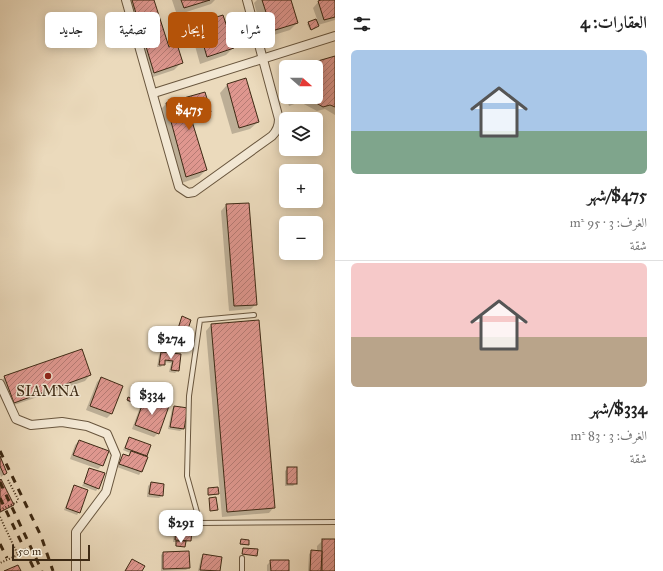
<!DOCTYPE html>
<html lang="ar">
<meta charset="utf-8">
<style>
:root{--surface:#fff;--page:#f2f2f2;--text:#222;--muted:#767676;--line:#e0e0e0;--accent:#b45309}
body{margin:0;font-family:"IM FELL Great Primer",Amiri,serif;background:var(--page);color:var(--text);direction:rtl;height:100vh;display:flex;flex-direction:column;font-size:15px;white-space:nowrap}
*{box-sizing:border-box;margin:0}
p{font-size:13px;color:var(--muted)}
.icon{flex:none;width:22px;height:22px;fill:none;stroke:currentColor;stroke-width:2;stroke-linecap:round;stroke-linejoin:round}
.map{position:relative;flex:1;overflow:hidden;direction:ltr}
.side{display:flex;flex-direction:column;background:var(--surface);width:328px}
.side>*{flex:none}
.top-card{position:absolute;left:12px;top:12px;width:263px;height:36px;direction:rtl;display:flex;gap:8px}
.needle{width:26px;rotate:111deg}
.controls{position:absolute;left:279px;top:60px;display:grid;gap:8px}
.controls a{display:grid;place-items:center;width:44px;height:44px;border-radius:6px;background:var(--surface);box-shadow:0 2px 10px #0003;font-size:20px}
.scale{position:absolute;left:12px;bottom:10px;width:78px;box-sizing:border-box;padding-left:4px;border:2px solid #3e2a14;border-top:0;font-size:11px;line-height:14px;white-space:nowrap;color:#3e2a14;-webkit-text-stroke:3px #f2e7d3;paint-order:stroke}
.price{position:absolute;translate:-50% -34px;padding:0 9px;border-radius:8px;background:#fff;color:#222;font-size:13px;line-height:26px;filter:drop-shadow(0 1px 2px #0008)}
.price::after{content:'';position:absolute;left:50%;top:24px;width:12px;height:9px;margin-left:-6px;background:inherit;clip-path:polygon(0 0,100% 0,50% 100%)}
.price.selected{background:var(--accent);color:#fff}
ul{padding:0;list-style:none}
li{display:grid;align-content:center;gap:8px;height:212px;padding:0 16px}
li+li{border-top:1px solid var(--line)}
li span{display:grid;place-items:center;height:124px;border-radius:6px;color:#555}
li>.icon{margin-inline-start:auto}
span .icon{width:72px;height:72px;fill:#fffc;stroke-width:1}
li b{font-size:17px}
h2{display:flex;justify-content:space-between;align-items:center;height:48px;padding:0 16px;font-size:17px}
.chip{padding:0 14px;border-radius:6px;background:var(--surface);box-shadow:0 2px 10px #0003;font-size:14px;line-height:36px}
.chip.selected{background:var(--accent);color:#fff}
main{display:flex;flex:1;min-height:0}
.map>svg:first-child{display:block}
.shadow{fill:#0003}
.building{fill:url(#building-hatch);stroke:#3e2a14}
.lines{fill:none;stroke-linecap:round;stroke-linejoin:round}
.lane-casing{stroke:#69563e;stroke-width:6}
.street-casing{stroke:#69563e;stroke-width:10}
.path{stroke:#3e2a14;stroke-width:2;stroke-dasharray:1 2;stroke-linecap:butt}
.lane{stroke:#f2e7d3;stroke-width:4}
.street{stroke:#f2e7d3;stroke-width:8}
.rail{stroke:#3e2a14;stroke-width:3;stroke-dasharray:7 7;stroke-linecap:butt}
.path-bridge{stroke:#3e2a14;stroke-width:2;stroke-dasharray:1 2;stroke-linecap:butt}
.poi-dot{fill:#8f2418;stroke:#f2e7d3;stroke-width:1.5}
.labels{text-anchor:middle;stroke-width:3;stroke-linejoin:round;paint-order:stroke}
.poi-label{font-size:15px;fill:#3e2a14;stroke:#f2e7d3}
</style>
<main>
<section class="side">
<h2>العقارات: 4<svg class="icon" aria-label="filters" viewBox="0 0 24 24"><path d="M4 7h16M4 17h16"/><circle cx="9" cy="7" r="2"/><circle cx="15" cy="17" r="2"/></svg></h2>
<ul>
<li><span style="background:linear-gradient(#a9c7e8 65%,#7fa58c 0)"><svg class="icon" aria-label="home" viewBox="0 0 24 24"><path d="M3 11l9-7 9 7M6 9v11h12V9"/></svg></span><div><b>$475/شهر</b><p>الغرف: 3 · 95 m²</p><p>شقة</p></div></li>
<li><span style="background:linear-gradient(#f6c9c9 60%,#b9a48a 0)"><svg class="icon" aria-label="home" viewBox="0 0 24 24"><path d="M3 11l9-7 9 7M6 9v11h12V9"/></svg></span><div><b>$334/شهر</b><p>الغرف: 3 · 83 m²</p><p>شقة</p></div></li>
</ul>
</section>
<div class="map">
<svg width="335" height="571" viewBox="0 0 335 571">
<defs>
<pattern id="building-hatch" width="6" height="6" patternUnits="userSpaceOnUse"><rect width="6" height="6" fill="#df978f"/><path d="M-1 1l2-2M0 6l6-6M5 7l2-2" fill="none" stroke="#b67b74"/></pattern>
</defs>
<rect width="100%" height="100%" fill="#ebdabc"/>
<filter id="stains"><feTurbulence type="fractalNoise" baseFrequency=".005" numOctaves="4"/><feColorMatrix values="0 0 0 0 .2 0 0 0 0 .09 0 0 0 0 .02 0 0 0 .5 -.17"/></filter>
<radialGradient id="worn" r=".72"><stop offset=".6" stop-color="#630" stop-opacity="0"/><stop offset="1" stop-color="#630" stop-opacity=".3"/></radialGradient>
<g class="shadow">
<path d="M122,0H153L168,48L182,62L174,70L147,79Z"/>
<path d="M172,0H215L211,4L177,15Z"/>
<path d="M257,0H290L297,23L290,30L264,38L254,3Z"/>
<path d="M320,0H335V20L318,25L310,30L307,24L317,19L313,8Z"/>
<path d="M198,24L233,48L226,55L200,64L191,31Z"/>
<path d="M335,57V115L325,109L317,111L300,102L289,106L286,97H316V67H303Z"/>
<path d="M245,79L258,122L250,129L232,134L220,93L227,85Z"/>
<path d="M286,81V96L283,84Z"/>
<path d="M205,93L210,111L202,119L191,122L206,170L199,177L179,184L159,111L166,104Z"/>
<path d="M226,205L256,304L251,309L229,311L221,211Z"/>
<path d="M183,318L190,320L180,343L173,341Z"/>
<path d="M211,325L274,507L269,513L222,517L206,331Z"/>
<path d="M161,353L180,355L178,370L175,373L169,372L171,363L164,362L161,367H157L159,355Z"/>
<path d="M90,375L85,381L8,407L0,382L5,377Z"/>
<path d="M101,378L122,387L111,414L107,418L86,410L97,382Z"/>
<path d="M145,398L158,433L154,437L132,429L140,407L127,401L128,399L141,403Z"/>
<path d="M174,407L183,429L180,431L168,429L172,409Z"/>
<path d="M129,438L150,446L141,472L139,475L117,467L121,458L123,455L128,457L130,453L123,450Z"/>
<path d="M79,441L102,465L98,469L70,459L75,445Z"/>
<path d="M0,458L6,473L1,477L0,474Z"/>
<path d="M288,468L296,483L293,486H285V471Z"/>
<path d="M90,469L98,488L96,491L82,486Z"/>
<path d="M0,481L13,505L0,513Z"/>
<path d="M151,483L162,496L159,498L147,497L148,486Z"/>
<path d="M74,486L79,512L77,515L64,510Z"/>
<path d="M208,489L218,494L208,496Z"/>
<path d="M177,518L190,540L185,543L183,547L175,546L176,542H173L175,520Z"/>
<path d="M241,540L248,541V545H240Z"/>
<path d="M323,540H335V571H308L309,554L312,551L317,552V546Z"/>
<path d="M243,549L256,555H242Z"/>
<path d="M163,553L189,568L186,570L161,571V555Z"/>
<path d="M203,555L221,558L219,571H198L201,558Z"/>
<path d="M271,561L288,571H267V565Z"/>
</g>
<g class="building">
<path d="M132,0H154L169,47L177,44L183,63L154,73Z"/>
<path d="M181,0H210L184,8Z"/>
<path d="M262,0H291L298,23L272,31Z"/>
<path d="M321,0H335V17L324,20L318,1Z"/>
<path d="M223,15L234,48L207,57L197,23Z"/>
<path d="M316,19L319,26L311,30L308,22Z"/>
<path d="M335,56V107L330,105L323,107L306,97L294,101L293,97H316V67H302L304,65Z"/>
<path d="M246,78L259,122L239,128L227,84Z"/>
<path d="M205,92L211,112L191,118L207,170L186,177L166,103Z"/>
<path d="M249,203L257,305L234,306L226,204Z"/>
<path d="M182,316L191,320L184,341L175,338Z"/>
<path d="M259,320L275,508L227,512L211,324Z"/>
<path d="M82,349L91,375L14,403L4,376Z"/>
<path d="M161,352L181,354L179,371L171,370L173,361L165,360V365H159Z"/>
<path d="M101,377L123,386L112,414L90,406Z"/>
<path d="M128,397L142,403L141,406L127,400Z"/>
<path d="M145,397L169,406L159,434L135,425Z"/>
<path d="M174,406L188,408L184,429L170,427Z"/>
<path d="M129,437L151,445L147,456L125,448Z"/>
<path d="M79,440L109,451L103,466L73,455Z"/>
<path d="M131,451L148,457L142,472L119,464L123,454L129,456Z"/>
<path d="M0,456L7,473L4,475L0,466Z"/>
<rect x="287" y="467" width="10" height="17"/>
<path d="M89,468L105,473L99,489L84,483Z"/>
<path d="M1,479L14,505L0,512V480Z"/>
<path d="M151,482L164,484L163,496L149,494Z"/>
<path d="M74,485L88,490L80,513L66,508Z"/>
<path d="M218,487L219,494L208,495V488Z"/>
<path d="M216,497L218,510L210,511L209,498Z"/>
<path d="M177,517L193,518L191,541L175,540Z"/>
<path d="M241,539L249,540V545L240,544Z"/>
<rect x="322" y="539" width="13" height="32"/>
<path d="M176,541H186L185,547L176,546Z"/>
<path d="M243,548L258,549L257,556L242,554Z"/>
<path d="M311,550L322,551L321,571H310Z"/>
<path d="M189,551L190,568L163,569V552Z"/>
<path d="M203,554L222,557L220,571L200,570Z"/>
<path d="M132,559L145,566L142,571H125Z"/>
<path d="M270,560H289V571H271Z"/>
<path d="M18,565L21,571H4Z"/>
</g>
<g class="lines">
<defs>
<g id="lane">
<path d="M254,315L200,320L189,396L187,476L200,523L335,522"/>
<path d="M242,558V571"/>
</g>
<g id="street">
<path d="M126,0L179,187L188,193L194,192L272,136C277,131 279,126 279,119L247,0"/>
<path d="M154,93L335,36"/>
<path d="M0,384L16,419L31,425L62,422L87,426L107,434L116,455L106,492L76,532V571"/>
</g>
</defs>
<use href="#lane" class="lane-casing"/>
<use href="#street" class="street-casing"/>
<g class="path">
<path d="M8,480L19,501"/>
<path d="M0,517L18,555L0,563"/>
</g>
<use href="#lane" class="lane"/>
<use href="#street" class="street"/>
<g class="rail">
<path d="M0,451L41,536L53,571"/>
<path d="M0,482L42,571"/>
<path d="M0,498L35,571"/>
<path d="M0,544L7,558"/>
</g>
<path class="path-bridge" d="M0,510L19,501"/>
</g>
<circle class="poi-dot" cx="48" cy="376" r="4"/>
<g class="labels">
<g class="poi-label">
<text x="48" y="396">SIAMNA</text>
</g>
</g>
<rect width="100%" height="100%" filter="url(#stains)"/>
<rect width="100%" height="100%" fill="url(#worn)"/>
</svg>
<div class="controls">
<a><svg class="needle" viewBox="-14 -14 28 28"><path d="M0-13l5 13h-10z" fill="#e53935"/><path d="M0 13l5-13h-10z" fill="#767676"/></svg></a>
<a><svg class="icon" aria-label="layers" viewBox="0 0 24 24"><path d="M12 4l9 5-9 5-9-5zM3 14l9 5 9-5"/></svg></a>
<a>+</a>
<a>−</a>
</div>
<div class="scale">50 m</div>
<b class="price selected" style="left:189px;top:131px">$475</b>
<b class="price" style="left:171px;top:360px">$274</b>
<b class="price" style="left:152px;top:416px">$334</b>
<b class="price" style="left:181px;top:544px">$291</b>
<div class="top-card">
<a class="chip">شراء</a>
<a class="chip selected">إيجار</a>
<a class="chip">تصفية</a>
<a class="chip">جديد</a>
</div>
</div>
</main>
